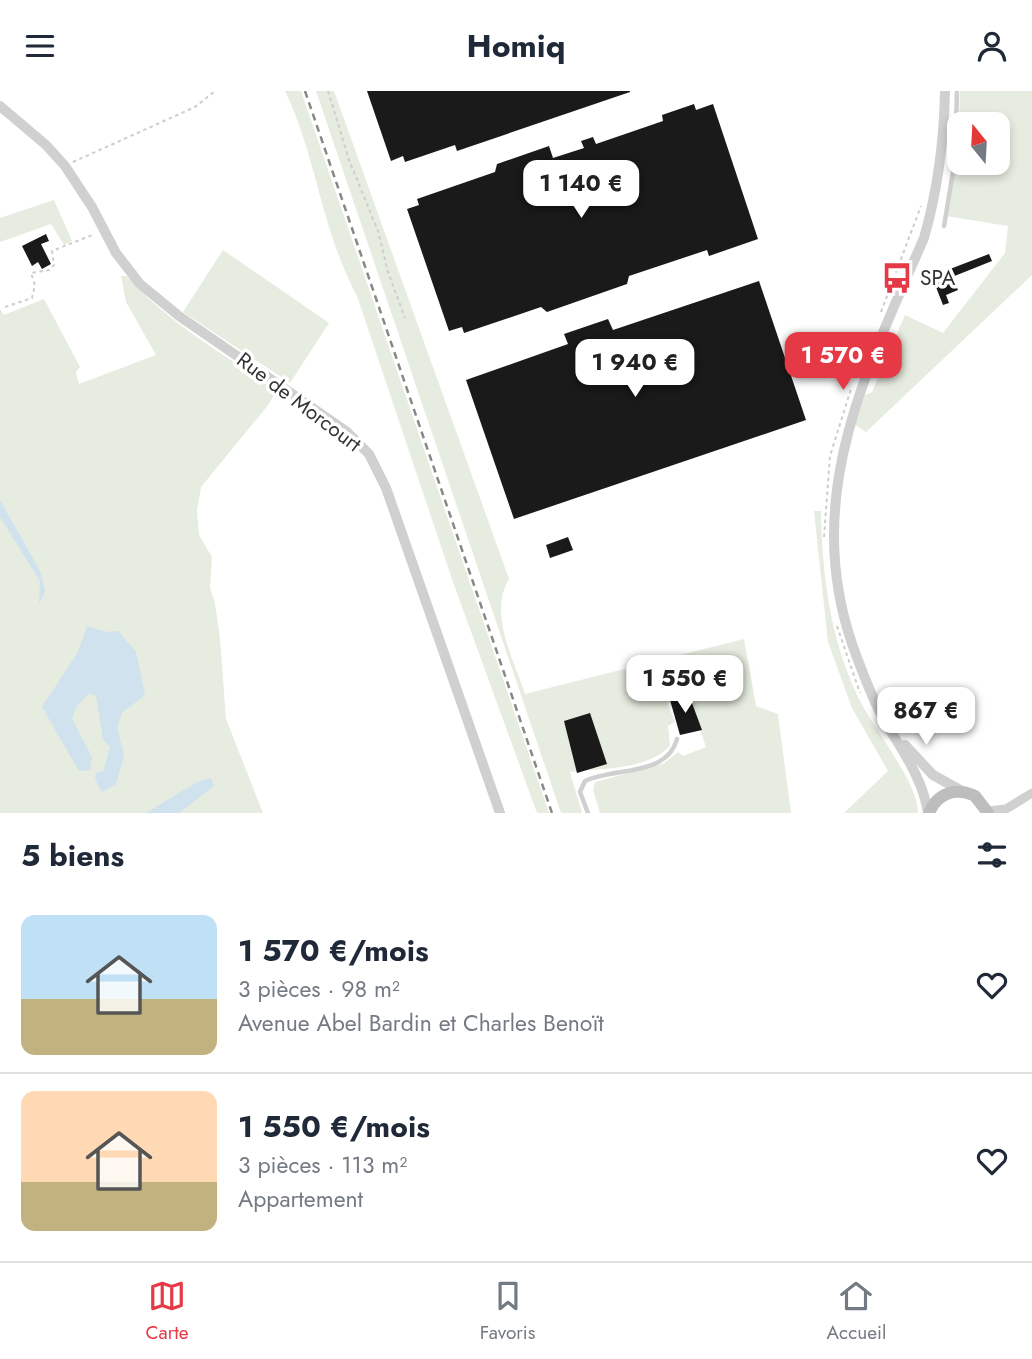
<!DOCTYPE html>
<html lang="fr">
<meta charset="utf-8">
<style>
:root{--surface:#fff;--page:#f2f2f3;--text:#1f2937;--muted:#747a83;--line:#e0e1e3;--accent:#e63946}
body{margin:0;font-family:Jost,sans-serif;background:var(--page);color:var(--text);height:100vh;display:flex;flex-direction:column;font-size:26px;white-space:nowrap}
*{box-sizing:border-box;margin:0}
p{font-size:23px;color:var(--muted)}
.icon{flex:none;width:38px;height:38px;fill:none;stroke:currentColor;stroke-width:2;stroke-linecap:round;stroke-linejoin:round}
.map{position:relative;height:722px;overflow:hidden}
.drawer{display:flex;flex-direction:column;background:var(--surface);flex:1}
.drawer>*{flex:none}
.needle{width:46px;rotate:342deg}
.fabs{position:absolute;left:947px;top:21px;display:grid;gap:14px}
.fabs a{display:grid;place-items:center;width:63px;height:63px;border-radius:14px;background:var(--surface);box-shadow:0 4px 10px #0003;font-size:35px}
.price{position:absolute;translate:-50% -60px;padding:0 16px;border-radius:14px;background:#fff;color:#222;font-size:23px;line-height:46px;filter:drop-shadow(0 2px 4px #0008)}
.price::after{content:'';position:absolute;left:50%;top:42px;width:21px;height:16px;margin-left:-10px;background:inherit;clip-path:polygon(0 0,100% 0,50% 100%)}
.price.on{background:var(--accent);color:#fff}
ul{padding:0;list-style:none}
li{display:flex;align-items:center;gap:21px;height:175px;padding:0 21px}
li+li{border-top:2px solid var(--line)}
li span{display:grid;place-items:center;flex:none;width:196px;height:140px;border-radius:14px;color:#555}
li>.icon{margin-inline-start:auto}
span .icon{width:84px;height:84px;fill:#fffc;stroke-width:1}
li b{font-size:30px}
h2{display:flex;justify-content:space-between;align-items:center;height:84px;padding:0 21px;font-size:30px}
header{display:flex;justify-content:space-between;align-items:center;height:91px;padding:0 21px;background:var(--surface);font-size:32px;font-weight:700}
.dock{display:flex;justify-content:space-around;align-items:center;height:98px;border-top:2px solid var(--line);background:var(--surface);font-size:19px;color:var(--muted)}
.dock a{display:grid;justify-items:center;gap:4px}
.dock .on{color:var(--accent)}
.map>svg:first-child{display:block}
.green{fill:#e6ecdf}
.water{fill:#cfe2ee}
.building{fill:#1a1a1a}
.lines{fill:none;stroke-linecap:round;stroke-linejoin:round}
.path{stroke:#cdcdcd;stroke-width:2;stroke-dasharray:3.5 3.5;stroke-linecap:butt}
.service{stroke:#d0d0d0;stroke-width:4.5}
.minor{stroke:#d0d0d0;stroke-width:9}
.tertiary{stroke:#d0d0d0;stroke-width:10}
.secondary{stroke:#bdbdbd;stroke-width:12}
.rail{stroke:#888;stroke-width:2.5;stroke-dasharray:7 5;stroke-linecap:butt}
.labels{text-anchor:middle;stroke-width:7;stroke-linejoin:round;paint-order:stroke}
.poi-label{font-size:21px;fill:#333;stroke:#fff;text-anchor:start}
.street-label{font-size:21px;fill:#333;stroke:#fff}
</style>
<header><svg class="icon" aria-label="menu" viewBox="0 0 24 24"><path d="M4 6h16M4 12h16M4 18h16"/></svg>Homiq<svg class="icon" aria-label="person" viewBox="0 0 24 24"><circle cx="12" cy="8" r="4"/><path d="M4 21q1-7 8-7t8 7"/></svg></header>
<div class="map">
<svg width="1032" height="722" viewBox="0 0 1032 722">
<rect width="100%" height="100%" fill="#fff"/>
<g class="green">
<path d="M285,0H301L549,722H537L453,491L357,205C321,138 317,67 285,0Z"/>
<path d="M316,0H334L509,488C488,522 514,569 525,603L744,548L756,615L778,623L791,722H600L593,699L595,691L663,673L678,661L683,665L706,656L686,596L673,602L667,612L675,631L668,635L670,655C646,679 604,677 570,681L582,722H561Z"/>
<path d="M960,0H1032V184L866,341L855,334L865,304L872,301L905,224L943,242L1005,162L1008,135L946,125L958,67L959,34V72H998V33H959Z"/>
<path d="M54,109L72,150L64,154L51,133L0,151V127Z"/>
<path d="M223,159L329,232L290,292L183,221Z"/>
<path d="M121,185H127C167,232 226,264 276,300L269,313L201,396L197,419L199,444L212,466L210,497L215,512L220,548L226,628L263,722H0V218L4,224L44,208L80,276L76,281L79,293L156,264L126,211Z"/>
<path d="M814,420H821C822,484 830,546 857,604C872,636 918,691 918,722H844L888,680L852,617L828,551Z"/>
</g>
<g class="water">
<path d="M0,409L40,480L45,500L39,514L40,490L0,426Z"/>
<path d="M87,535L106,541L118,540L136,561L145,604L122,622L117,636L124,665L116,693L102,701L95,688L96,682L103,680L110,656L103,648L96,605L89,602L77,615L72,628L92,666L90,679L79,680L42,616L78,561Z"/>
<path d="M211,687L214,695L179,722H146L197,691Z"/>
</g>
<g class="building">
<path d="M367,0H630V1L457,60L455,54L405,71L403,65L391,70Z"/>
<path d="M694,13L696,19L713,13L758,148L709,165L707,159L629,185L627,193L547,221L541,216L464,242L462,236L449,240L407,118L419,114L417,108L495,81L497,73L549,55L553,67L584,57L581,50L593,46L596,53L663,30L662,24Z"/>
<path d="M46,143L49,150L41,153L51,173L42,178L38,171L32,175L22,155Z"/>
<path d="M989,163L992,170L952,186L958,199L946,204L949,212L943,214L934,191L937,183Z"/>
<path d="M759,190L806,329L514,428L466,289L568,253L564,243L608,228L613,239Z"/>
<path d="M568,446L573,459L550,467L546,454Z"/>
<path d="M689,604L702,639L680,644L670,609Z"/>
<path d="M590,622L607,673L577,682L564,630Z"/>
</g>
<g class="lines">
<g class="path">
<path d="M328,0L349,69L378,140L388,181L405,227"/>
<path d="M73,71L195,16L215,0"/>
<path d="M5,216L32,207L35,194L31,182L49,179L54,174L52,160L95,143"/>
<path d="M881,221L921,115"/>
<path d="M824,446L830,365L851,298"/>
<path d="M837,535L860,602"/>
</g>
<g class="service">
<path d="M944,135L955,69L957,0"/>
<path d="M588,722L580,701L585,690C614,676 667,686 677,648"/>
</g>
<path class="minor" d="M988,720L1006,718L1032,702"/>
<g class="tertiary">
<path d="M0,15L46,54L65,75L92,116L116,162L140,193L179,225L346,340L369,363L386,397L500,722"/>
<path d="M905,654L933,684L962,700"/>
<path d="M928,722C923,687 901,658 883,627C872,607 864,585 856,564C799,412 864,284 924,147C938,98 944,51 945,0"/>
</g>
<path class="secondary" d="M929,722C937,702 956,696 975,705L988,722"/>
<path class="rail" d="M305,0L552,722"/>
</g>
<defs>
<symbol id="bus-bare" viewBox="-9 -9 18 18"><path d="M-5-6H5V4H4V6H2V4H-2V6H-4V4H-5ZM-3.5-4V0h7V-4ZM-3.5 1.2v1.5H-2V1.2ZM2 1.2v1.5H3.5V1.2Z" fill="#e63946" stroke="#fff" stroke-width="2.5" paint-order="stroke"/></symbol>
</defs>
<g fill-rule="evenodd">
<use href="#bus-bare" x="875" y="165" width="44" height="44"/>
</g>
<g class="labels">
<g class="poi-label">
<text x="920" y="194">SPA</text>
</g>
<g class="street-label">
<text transform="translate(299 311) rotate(37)" y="7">Rue de Morcourt</text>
</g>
</g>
</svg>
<div class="fabs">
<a><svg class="needle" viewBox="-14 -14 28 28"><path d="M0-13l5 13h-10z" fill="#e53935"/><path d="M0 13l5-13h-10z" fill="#747a83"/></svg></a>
</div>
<b class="price" style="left:581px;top:129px">1 140 €</b>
<b class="price on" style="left:843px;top:301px">1 570 €</b>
<b class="price" style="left:635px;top:308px">1 940 €</b>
<b class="price" style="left:685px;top:624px">1 550 €</b>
<b class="price" style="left:926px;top:656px">867 €</b>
</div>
<section class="drawer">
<h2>5 biens<svg class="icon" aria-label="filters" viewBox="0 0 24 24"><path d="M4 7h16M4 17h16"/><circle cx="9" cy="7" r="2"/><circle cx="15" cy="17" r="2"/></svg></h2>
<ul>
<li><span style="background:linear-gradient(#bfe0f5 60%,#c2b280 0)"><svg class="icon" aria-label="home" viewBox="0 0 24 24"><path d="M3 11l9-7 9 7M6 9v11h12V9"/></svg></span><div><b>1 570 €/mois</b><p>3 pièces · 98 m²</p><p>Avenue Abel Bardin et Charles Benoït</p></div><svg class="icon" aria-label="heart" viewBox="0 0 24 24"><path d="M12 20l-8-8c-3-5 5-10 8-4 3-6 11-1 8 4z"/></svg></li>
<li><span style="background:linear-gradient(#ffd9b3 65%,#c2b280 0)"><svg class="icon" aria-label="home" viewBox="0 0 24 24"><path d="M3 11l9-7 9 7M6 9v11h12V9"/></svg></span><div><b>1 550 €/mois</b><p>3 pièces · 113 m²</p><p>Appartement</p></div><svg class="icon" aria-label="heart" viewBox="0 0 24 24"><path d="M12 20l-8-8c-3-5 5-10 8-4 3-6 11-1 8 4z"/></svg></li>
</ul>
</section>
<nav class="dock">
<a class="on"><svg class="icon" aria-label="map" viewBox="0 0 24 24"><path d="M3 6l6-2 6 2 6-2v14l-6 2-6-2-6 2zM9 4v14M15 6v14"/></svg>Carte</a>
<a><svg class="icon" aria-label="saved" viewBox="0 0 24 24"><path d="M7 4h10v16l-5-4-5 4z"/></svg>Favoris</a>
<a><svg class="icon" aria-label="home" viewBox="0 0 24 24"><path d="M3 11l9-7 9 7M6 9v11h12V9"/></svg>Accueil</a>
</nav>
